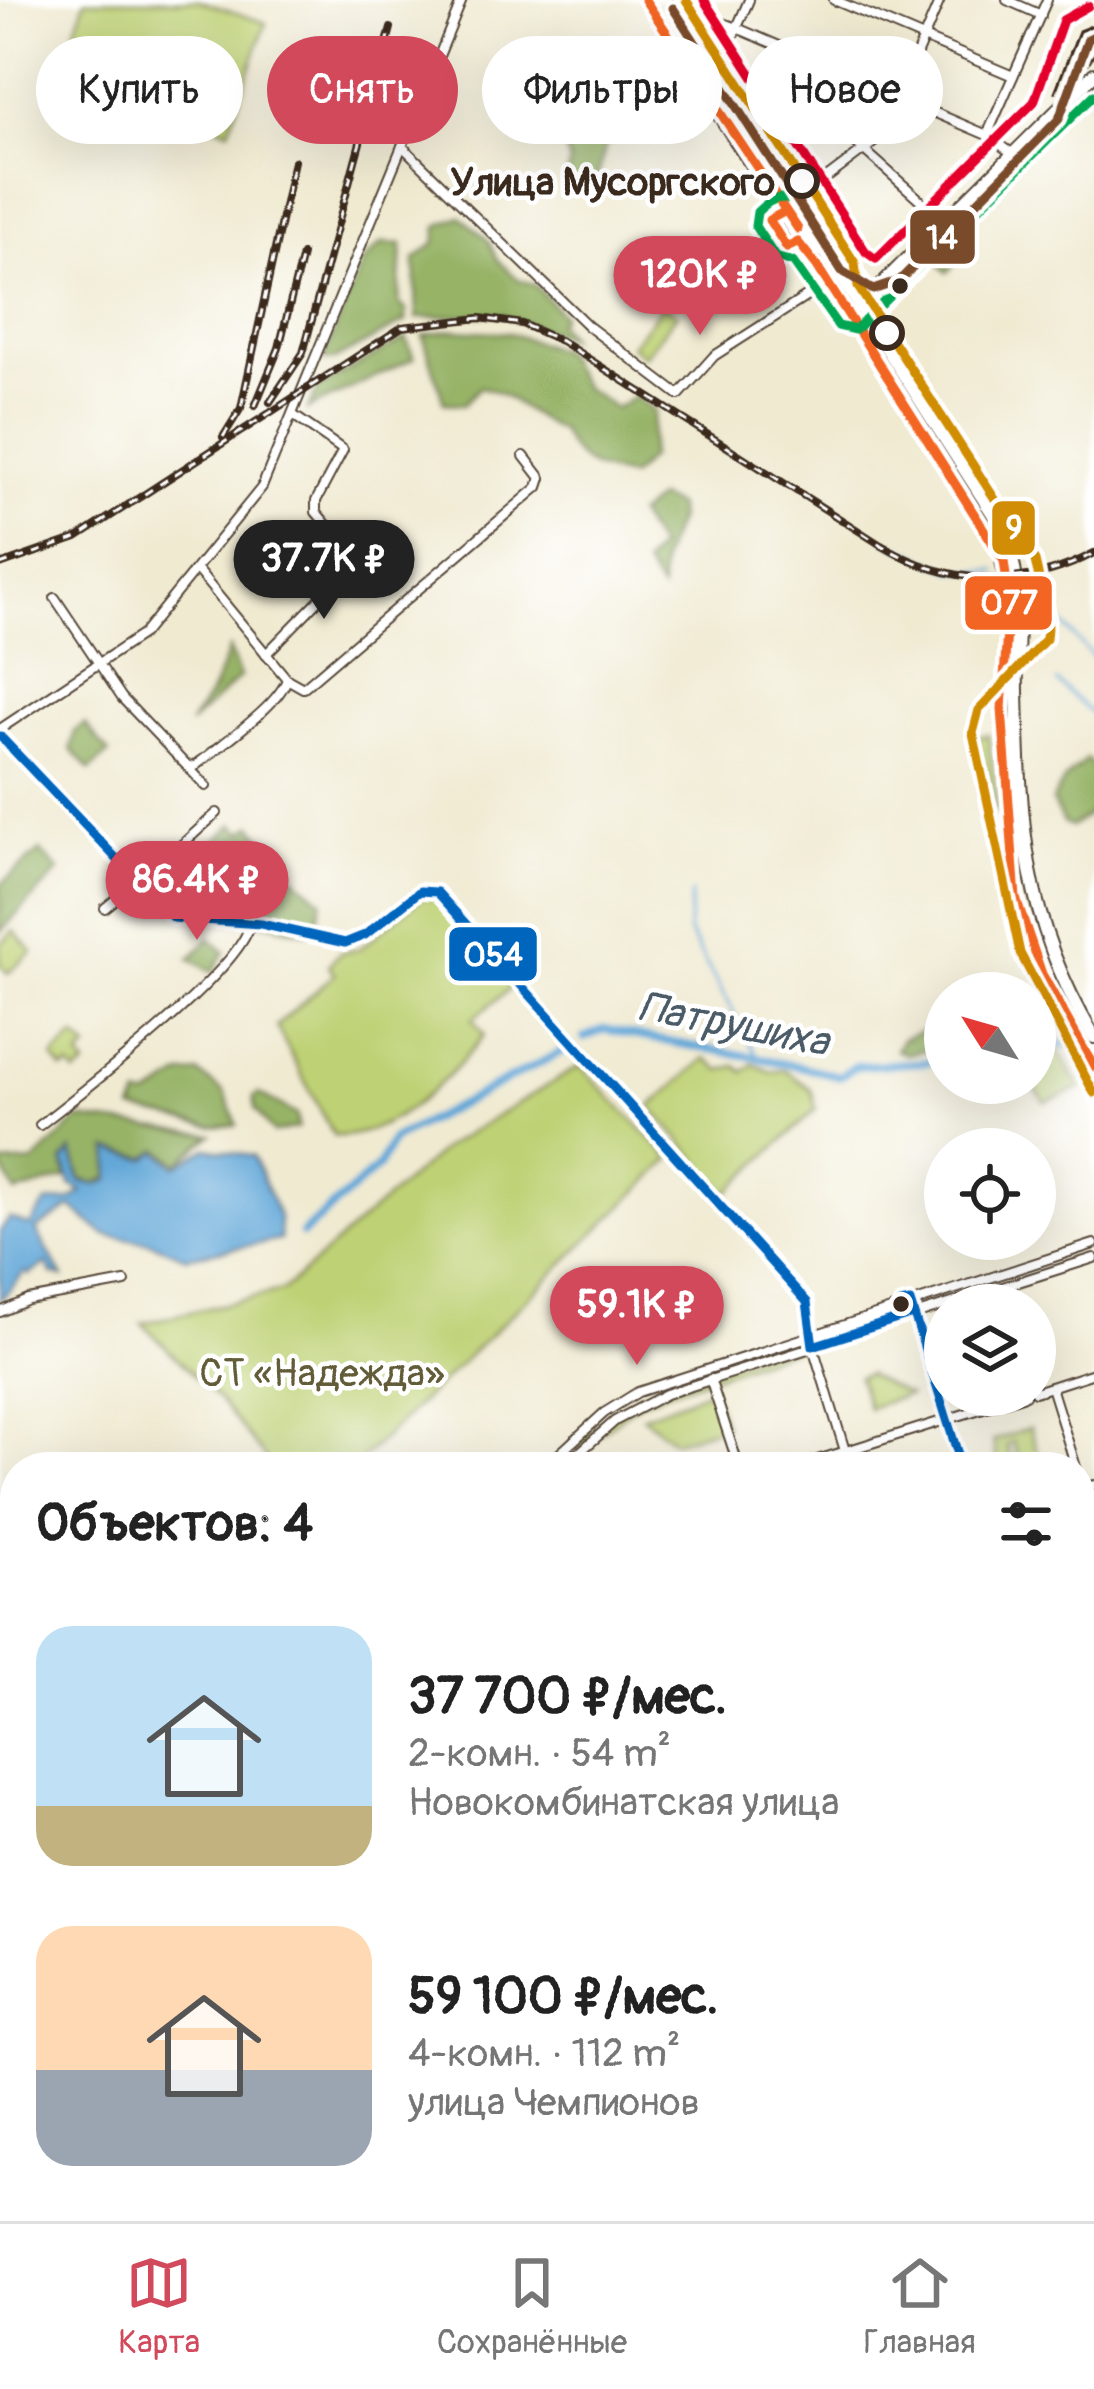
<!DOCTYPE html>
<html lang="ru">
<meta charset="utf-8">
<style>
:root{--surface:#fff;--page:#f6f6f6;--text:#222;--muted:#767676;--line:#e0e0e0;--accent:#d1495b}
body{margin:0;font-family:Pangolin,sans-serif;background:var(--page);color:var(--text);height:100vh;display:flex;flex-direction:column;font-size:45px;white-space:nowrap}
*{box-sizing:border-box;margin:0}
p{font-size:39px;color:var(--muted)}
.icon{flex:none;width:66px;height:66px;fill:none;stroke:currentColor;stroke-width:2;stroke-linecap:round;stroke-linejoin:round}
.map{position:relative;flex:1;overflow:hidden}
.side{position:absolute;left:0px;top:1452px;width:1095px;height:771px;display:flex;flex-direction:column;background:var(--surface);border-radius:48px 48px 0 0;box-shadow:0 12px 48px #0002}
.side>*{flex:none}
.top-card{position:absolute;left:36px;top:36px;width:1023px;height:108px;display:flex;gap:24px}
.needle{width:78px;rotate:307deg}
.buttons{position:absolute;left:924px;top:972px;display:grid;gap:24px}
.buttons a{display:grid;place-items:center;width:132px;height:132px;border-radius:50%;background:var(--surface);box-shadow:0 12px 48px #0002;font-size:60px}
.price{position:absolute;translate:-50% -102px;padding:0 27px;border-radius:42px;background:var(--accent);color:#fff;font-size:39px;line-height:78px;filter:drop-shadow(0 3px 6px #0008)}
.price::after{content:'';position:absolute;left:50%;top:72px;width:36px;height:27px;margin-left:-18px;background:inherit;clip-path:polygon(0 0,100% 0,50% 100%)}
.price.selected{background:#222;color:#fff}
ul{padding:0;list-style:none}
li{display:flex;align-items:center;gap:36px;height:300px;padding:0 36px}
li span{display:grid;place-items:center;flex:none;width:336px;height:240px;border-radius:36px;color:#555}
li>.icon{margin-inline-start:auto}
span .icon{width:144px;height:144px;fill:#fffc;stroke-width:1}
li b{font-size:51px}
h2{display:flex;justify-content:space-between;align-items:center;height:144px;padding:0 36px;font-size:51px}
.tag{padding:0 42px;border-radius:54px;background:var(--surface);box-shadow:0 12px 48px #0002;font-size:42px;line-height:108px}
.tag.selected{background:var(--accent);color:#fff}
.tabs{display:flex;justify-content:space-around;align-items:center;height:168px;border-top:3px solid var(--line);background:var(--surface);font-size:33px;color:var(--muted)}
.tabs a{display:grid;justify-items:center;gap:6px}
.tabs .selected{color:var(--accent)}
.map>svg:first-child{display:block}
.green{fill:#bed175;stroke:#7c7e4a;stroke-width:3}
.forest{fill:#96b366;stroke:#686e42;stroke-width:3}
.water{fill:#62a7d8;stroke:#4e687b;stroke-width:3}
.lines{fill:none;stroke-linecap:round;stroke-linejoin:round}
.stream{stroke:#62a7d8;stroke-width:3}
.river{stroke:#62a7d8;stroke-width:8}
.minor-casing{stroke:#564739;stroke-width:12}
.major-casing{stroke:#564739;stroke-width:16}
.minor{stroke:#fff;stroke-width:8}
.major{stroke:#fff;stroke-width:12}
.tram{stroke:#3b2a1e;stroke-width:3}
.rail-casing{stroke:#3b2a1e;stroke-width:8}
.rail{stroke:#fff;stroke-width:3;stroke-dasharray:9;stroke-linecap:butt}
.bus-1-casing{stroke:#fff;stroke-width:18}
.bus-2-casing{stroke:#fff;stroke-width:18}
.bus-3-casing{stroke:#fff;stroke-width:18}
.bus-1{stroke:#0065bd;stroke-width:9}
.bus-2{stroke:#f26522;stroke-width:9}
.bus-3{stroke:#00a651;stroke-width:9}
.tram-1-casing{stroke:#fff;stroke-width:18}
.tram-2-casing{stroke:#fff;stroke-width:18}
.tram-3-casing{stroke:#fff;stroke-width:18}
.tram-1{stroke:#d18d06;stroke-width:9}
.tram-2{stroke:#7a4b2a;stroke-width:9}
.tram-3{stroke:#e4002b;stroke-width:9}
.stop-dot{fill:#fff;stroke:#3b2a1e;stroke-width:6}
.bus-dot{fill:#3b2a1e;stroke:#fff;stroke-width:4.5}
.labels{text-anchor:middle;stroke-width:9;stroke-linejoin:round;paint-order:stroke}
.stop-label{font-size:39px;font-weight:bold;fill:#3b2a1e;stroke:#fff;text-anchor:end}
.park-label{font-size:39px;fill:#625c38;stroke:#fff}
.water-label{font-size:42px;font-style:italic;fill:#4b5c68;stroke:#fff}
.line-badge{stroke:#fff;stroke-width:4.5}
.badge-label{font-size:33px;text-anchor:middle;font-weight:bold;fill:#fff}
</style>
<div class="map">
<svg width="1094" height="2221" viewBox="0 0 1094 2221">
<rect width="100%" height="100%" fill="#fff"/>
<filter id="ink" filterUnits="userSpaceOnUse"><feTurbulence type="fractalNoise" baseFrequency=".00833" numOctaves="2"/><feDisplacementMap in="SourceGraphic" scale="24" xChannelSelector="R" yChannelSelector="G"/><feConvolveMatrix kernelMatrix="1 2 1 2 8 2 1 2 1" color-interpolation-filters="sRGB"/></filter>
<filter id="wash" filterUnits="userSpaceOnUse"><feTurbulence type="fractalNoise" baseFrequency=".004" numOctaves="4" result="noise"/><feDisplacementMap in="SourceGraphic" scale="48" xChannelSelector="R" yChannelSelector="G"/><feGaussianBlur stdDeviation="2.7" result="paint"/><feColorMatrix in="noise" values="0 0 0 0 0 0 0 0 0 0 0 0 0 0 0 0 0 1.4 0 .05"/><feComposite in="paint" operator="in"/></filter>
<g filter="url(#wash)">
<rect width="100%" height="100%" fill="#f0ead1"/>
<g class="green">
<path d="M85,0H198L266,23L229,130L61,73Z"/>
<path d="M705,68L786,196L781,199L699,72Z"/>
<path d="M799,194L822,230L821,244L780,201Z"/>
<path d="M663,304L677,314L644,356L631,346Z"/>
<path d="M1006,701L1011,702L1029,893L1043,946L1077,1024C1009,907 1015,831 1006,701Z"/>
<path d="M988,735L998,805L997,815L977,737Z"/>
<path d="M422,897L436,898L514,985L473,1019L484,1035C450,1077 392,1138 334,1136L276,1026L335,974L328,965L340,953L359,949Z"/>
<path d="M14,931L33,952L8,973L0,965V944Z"/>
<path d="M75,1037L88,1049L80,1058L86,1066L76,1074L70,1067L63,1070L53,1058Z"/>
<path d="M1055,1045L1081,1089L1045,1102L1031,1083L1035,1049Z"/>
<path d="M706,1058L721,1070L736,1066L744,1072L753,1064L771,1072L785,1070L811,1089L816,1109L727,1193L651,1107Z"/>
<path d="M580,1066L671,1159L354,1467H272L220,1401L142,1323L282,1291L444,1148Z"/>
<path d="M796,1340L798,1347L641,1401L580,1449L575,1444L636,1396Z"/>
<path d="M868,1374V1375L908,1395L868,1408L858,1377Z"/>
<path d="M712,1389L725,1426L674,1441L642,1416Z"/>
<path d="M1030,1428L1040,1461L1021,1467L1013,1442L1007,1445L1014,1466L998,1467L993,1441Z"/>
<path d="M15,1799V2208H770L774,2221H0V1813Z"/>
</g>
<g class="forest">
<path d="M564,63H586L595,73L575,103L611,134C599,154 605,171 589,189L566,178L570,162L562,140L583,133L581,126L548,105L529,81L541,71H559Z"/>
<path d="M461,216L488,240L498,260L518,279L535,285L562,315L557,323L568,338L500,314L417,318L415,259L436,242L438,226Z"/>
<path d="M950,229L970,249L947,272L927,251Z"/>
<path d="M383,243L402,244L399,303L406,310V321L334,360H323L364,260Z"/>
<path d="M453,330L509,333L562,351L583,387L615,408L636,396L654,411L649,458L630,477C595,471 575,464 560,430C530,419 511,392 480,387L464,404L444,403L423,335Z"/>
<path d="M406,338L414,358L308,409L319,387Z"/>
<path d="M658,498L676,506L678,518L662,559L661,590L644,565L658,548L637,515Z"/>
<path d="M229,649L240,677L189,725L213,689Z"/>
<path d="M85,724L109,753L90,770L71,749L75,731Z"/>
<path d="M1087,759L1094,767V811L1071,827L1063,823L1052,801L1065,779Z"/>
<path d="M234,824L242,832L253,825L292,875L322,900L316,927L306,932L237,917L260,898L259,891L212,843Z"/>
<path d="M40,851L59,871L0,932V885Z"/>
<path d="M210,938L225,952L213,972L190,959Z"/>
<path d="M945,1022V1045L907,1054L896,1050L902,1039Z"/>
<path d="M198,1073L225,1093L237,1125L212,1127L133,1110L139,1097L148,1098L183,1075Z"/>
<path d="M259,1094L297,1115L298,1128L273,1133L255,1109L254,1097Z"/>
<path d="M79,1119L212,1135L178,1163L159,1149L147,1157L109,1149V1177L95,1183L81,1179L72,1150L63,1161L67,1178L16,1193L0,1164L34,1162Z"/>
</g>
<path class="water" d="M207,1148L253,1156L279,1217L280,1240L186,1257L149,1242L105,1235L71,1207L36,1230L63,1277L52,1274L47,1264L29,1275L25,1272L0,1301V1231L10,1218L30,1226L46,1203L71,1200L82,1192L70,1184L64,1161L72,1151L80,1181L97,1185L110,1180V1150L146,1159L158,1151L176,1166Z"/>
<g class="lines">
<g class="stream">
<path d="M886,541L954,571H997"/>
<path d="M1036,592L1038,593"/>
<path d="M1050,603L1051,612L1094,658"/>
<path d="M1057,682L1094,716"/>
<path d="M691,894L688,931L759,1059"/>
<path d="M321,2208L327,2221"/>
<path d="M83,2221L107,2208"/>
<path d="M363,2221L411,2208"/>
<path d="M531,2221L560,2208"/>
<path d="M557,2221L585,2208"/>
</g>
<g class="river">
<path d="M584,1038L605,1029C682,1047 762,1055 839,1076L856,1066L945,1061"/>
<path d="M1035,1046L1070,1044L1092,1026"/>
<path d="M302,1234L378,1167L393,1139L571,1047"/>
</g>
</g>
</g>
<g filter="url(#ink)">
<g class="lines">
<defs>
<g id="minor">
<path d="M677,0L688,17L695,12L737,28L987,135L1013,154"/>
<path d="M834,0L1013,76"/>
<path d="M1007,0L1041,15"/>
<path d="M688,17L851,267"/>
<path d="M716,57L727,50L749,0"/>
<path d="M836,125L945,222"/>
<path d="M987,135L1047,0"/>
<path d="M402,146L588,326L679,395L714,356L840,275"/>
<path d="M804,195L881,137L940,0"/>
<path d="M293,415L343,450L316,501V512L368,573"/>
<path d="M197,570L287,679L303,688L538,487L541,478L524,456"/>
<path d="M55,598L122,698L206,786"/>
<path d="M266,654L357,561"/>
<path d="M0,729L143,634L262,487L462,0"/>
<path d="M0,736L173,918L261,924L345,943L365,935L420,891L442,895L807,1302L809,1334L850,1467"/>
<path d="M187,765L194,767C218,746 278,707 287,679"/>
<path d="M149,898L177,849L217,813"/>
<path d="M105,908L135,883"/>
<path d="M40,1125C81,1093 245,967 250,923"/>
<path d="M910,1302L962,1467"/>
<path d="M0,1312L28,1300L125,1282"/>
<path d="M710,1379L739,1467"/>
<path d="M1051,1387L1076,1467"/>
<path d="M1035,1392L1094,1373"/>
<path d="M545,1467L604,1413L638,1392L1094,1244"/>
<path d="M563,1467L615,1421L666,1394L1094,1258"/>
<path d="M795,1467L1025,1395"/>
<path d="M1080,1489L1094,1485"/>
<path d="M1080,1618L1094,1619"/>
<path d="M1080,1833L1094,1834"/>
</g>
<g id="major">
<path d="M645,0L1000,550L1009,598L1002,709L1016,898L1042,974L1094,1067"/>
<path d="M790,222L826,253L997,520C1028,579 1015,628 1017,691C1020,825 1023,919 1094,1037"/>
<path d="M859,307L1094,74"/>
</g>
</defs>
<use href="#minor" class="minor-casing"/>
<use href="#major" class="major-casing"/>
<use href="#minor" class="minor"/>
<use href="#major" class="major"/>
<g class="tram">
<path d="M1055,92L1079,31L1094,25"/>
<path d="M1065,92L1094,55"/>
</g>
<defs>
<g id="rail">
<path d="M270,402L303,353L391,28"/>
<path d="M255,406L279,348L302,255"/>
<path d="M223,437L241,408L294,161"/>
<path d="M0,565L77,538L402,327L480,318L522,324L561,341L881,545C947,585 1025,591 1094,553"/>
</g>
</defs>
<use href="#rail" class="rail-casing"/>
<use href="#rail" class="rail"/>
<defs>
<g id="bus-1">
<path d="M0,736L173,918L261,924L345,943L365,935L420,891L437,892L807,1302L813,1346L913,1314"/>
<path d="M901,1304L910,1302L962,1467"/>
</g>
<g id="bus-2">
<path d="M645,0L798,229"/>
<path d="M782,213L769,220L787,248L798,242L817,266L1004,561L1009,598L1002,709L1016,898L1042,974L1094,1067"/>
</g>
<path id="bus-3" d="M863,282C850,263 806,199 782,198C773,198 763,206 757,212L755,226L775,257L793,262L838,326L855,330L1094,95"/>
</defs>
<use href="#bus-1" class="bus-1-casing"/>
<use href="#bus-2" class="bus-2-casing"/>
<use href="#bus-3" class="bus-3-casing"/>
<use href="#bus-1" class="bus-1"/>
<use href="#bus-2" class="bus-2"/>
<use href="#bus-3" class="bus-3"/>
<defs>
<path id="tram-1" d="M686,0L855,263L858,287L1035,561L1048,617L1046,639L979,710L973,733L1020,953L1094,1093"/>
<path id="tram-2" d="M673,8L842,271L873,290L899,281L1059,119L1088,39L1094,36"/>
<path id="tram-3" d="M704,0L866,252L876,259L1034,102L1063,20L1088,6"/>
</defs>
<use href="#tram-1" class="tram-1-casing"/>
<use href="#tram-2" class="tram-2-casing"/>
<use href="#tram-3" class="tram-3-casing"/>
<use href="#tram-1" class="tram-1"/>
<use href="#tram-2" class="tram-2"/>
<use href="#tram-3" class="tram-3"/>
</g>
</g>
<g class="stop-dot">
<circle cx="802" cy="181" r="15"/>
<circle cx="887" cy="333" r="15"/>
</g>
<g class="bus-dot">
<circle cx="900" cy="286" r="10"/>
<circle cx="901" cy="1304" r="10"/>
</g>
<g class="labels">
<g class="stop-label">
<text x="775" y="195">Улица Мусоргского</text>
</g>
<g class="park-label">
<text x="322" y="1386">СТ «Надежда»</text>
</g>
<g class="water-label">
<text transform="translate(734 1023) rotate(11)" y="15">Патрушиха</text>
</g>
</g>
<g class="line-badge">
<rect x="908" y="208" width="69" height="58" rx="12" fill="#7a4b2a"/>
<rect x="990" y="499" width="47" height="58" rx="12" fill="#d18d06"/>
<rect x="963" y="574" width="91" height="58" rx="12" fill="#f26522"/>
<rect x="447" y="925" width="92" height="58" rx="12" fill="#0065bd"/>
</g>
<g class="badge-label">
<text x="942" y="249">14</text>
<text x="1014" y="539">9</text>
<text x="1009" y="614">077</text>
<text x="493" y="966">054</text>
</g>
</svg>
<div class="buttons">
<a><svg class="needle" viewBox="-14 -14 28 28"><path d="M0-13l5 13h-10z" fill="#e53935"/><path d="M0 13l5-13h-10z" fill="#767676"/></svg></a>
<a><svg class="icon" aria-label="locate" viewBox="0 0 24 24"><circle cx="12" cy="12" r="6"/><path d="M12 2v4M12 18v4M2 12h4M18 12h4"/></svg></a>
<a><svg class="icon" aria-label="layers" viewBox="0 0 24 24"><path d="M12 4l9 5-9 5-9-5zM3 14l9 5 9-5"/></svg></a>
</div>
<b class="price" style="left:700px;top:338px">120K ₽</b>
<b class="price selected" style="left:324px;top:622px">37.7K ₽</b>
<b class="price" style="left:197px;top:943px">86.4K ₽</b>
<b class="price" style="left:637px;top:1368px">59.1K ₽</b>
<div class="top-card">
<a class="tag">Купить</a>
<a class="tag selected">Снять</a>
<a class="tag">Фильтры</a>
<a class="tag">Новое</a>
</div>
<section class="side">
<h2>Объектов: 4<svg class="icon" aria-label="filters" viewBox="0 0 24 24"><path d="M4 7h16M4 17h16"/><circle cx="9" cy="7" r="2"/><circle cx="15" cy="17" r="2"/></svg></h2>
<ul>
<li><span style="background:linear-gradient(#bfe0f5 75%,#c2b280 0)"><svg class="icon" aria-label="home" viewBox="0 0 24 24"><path d="M3 11l9-7 9 7M6 9v11h12V9"/></svg></span><div><b>37 700 ₽/мес.</b><p>2-комн. · 54 m²</p><p>Новокомбинатская улица</p></div></li>
<li><span style="background:linear-gradient(#ffd9b3 60%,#9aa5b1 0)"><svg class="icon" aria-label="home" viewBox="0 0 24 24"><path d="M3 11l9-7 9 7M6 9v11h12V9"/></svg></span><div><b>59 100 ₽/мес.</b><p>4-комн. · 112 m²</p><p>улица Чемпионов</p></div></li>
</ul>
</section>
</div>
<nav class="tabs">
<a class="selected"><svg class="icon" aria-label="map" viewBox="0 0 24 24"><path d="M3 6l6-2 6 2 6-2v14l-6 2-6-2-6 2zM9 4v14M15 6v14"/></svg>Карта</a>
<a><svg class="icon" aria-label="saved" viewBox="0 0 24 24"><path d="M7 4h10v16l-5-4-5 4z"/></svg>Сохранённые</a>
<a><svg class="icon" aria-label="home" viewBox="0 0 24 24"><path d="M3 11l9-7 9 7M6 9v11h12V9"/></svg>Главная</a>
</nav>
